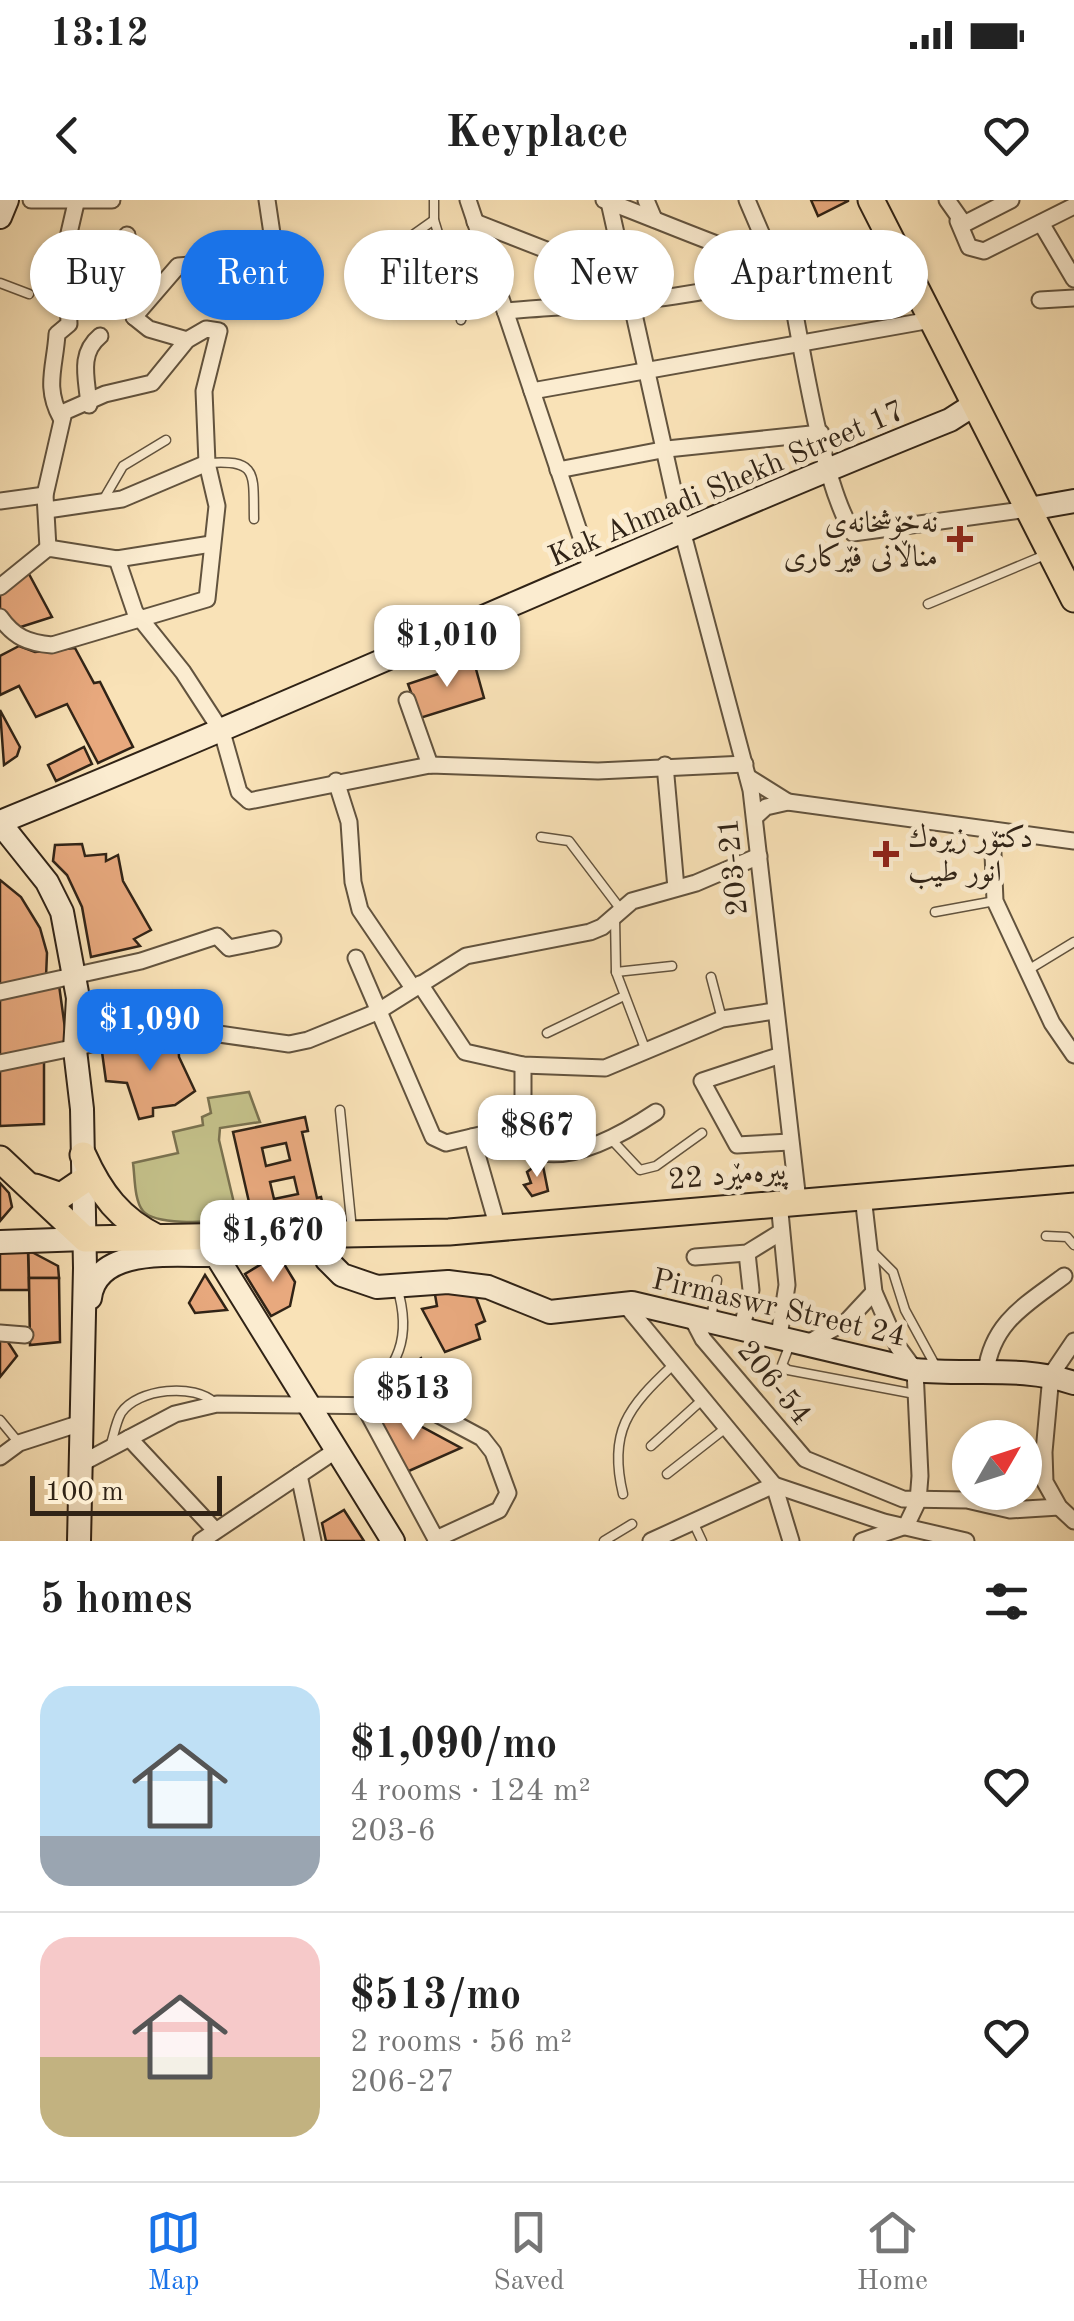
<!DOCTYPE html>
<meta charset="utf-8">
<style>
:root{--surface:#fff;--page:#f6f6f6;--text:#222;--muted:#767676;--line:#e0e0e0;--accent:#1a73e8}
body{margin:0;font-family:"Old Standard TT",Amiri,serif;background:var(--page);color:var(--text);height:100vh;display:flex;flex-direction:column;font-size:38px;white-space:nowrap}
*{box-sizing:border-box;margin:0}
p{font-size:32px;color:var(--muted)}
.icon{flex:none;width:55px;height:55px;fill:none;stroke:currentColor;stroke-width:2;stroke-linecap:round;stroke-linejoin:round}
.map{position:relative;height:1341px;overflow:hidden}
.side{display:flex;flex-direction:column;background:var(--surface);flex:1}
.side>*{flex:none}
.top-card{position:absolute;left:30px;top:30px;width:1015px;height:90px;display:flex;gap:20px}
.needle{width:65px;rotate:51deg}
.fabs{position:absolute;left:952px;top:1220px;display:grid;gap:20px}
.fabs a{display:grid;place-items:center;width:90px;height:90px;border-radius:50%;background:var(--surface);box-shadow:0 2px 8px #0004;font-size:50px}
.scale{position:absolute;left:30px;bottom:25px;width:192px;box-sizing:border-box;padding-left:10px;border:5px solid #302316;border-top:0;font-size:28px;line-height:35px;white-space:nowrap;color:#302316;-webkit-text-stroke:8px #fbecd0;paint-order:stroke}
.price{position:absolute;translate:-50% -85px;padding:0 22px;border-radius:20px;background:#fff;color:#222;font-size:32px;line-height:65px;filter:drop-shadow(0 2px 5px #0008)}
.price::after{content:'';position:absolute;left:50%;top:60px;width:30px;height:22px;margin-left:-15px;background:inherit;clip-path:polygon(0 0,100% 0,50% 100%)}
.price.current{background:var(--accent);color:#fff}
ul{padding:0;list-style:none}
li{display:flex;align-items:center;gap:30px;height:250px;padding:0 40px}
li+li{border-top:2px solid var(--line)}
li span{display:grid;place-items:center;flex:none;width:280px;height:200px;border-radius:30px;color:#555}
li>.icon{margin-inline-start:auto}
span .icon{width:120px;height:120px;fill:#fffc;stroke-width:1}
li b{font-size:42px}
h2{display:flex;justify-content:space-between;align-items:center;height:120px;padding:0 40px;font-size:42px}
.chip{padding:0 35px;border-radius:45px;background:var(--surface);box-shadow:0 2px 8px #0004;font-size:35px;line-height:90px}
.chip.current{background:var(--accent);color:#fff}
.status{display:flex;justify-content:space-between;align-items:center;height:70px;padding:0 50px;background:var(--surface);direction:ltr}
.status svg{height:28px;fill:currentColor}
header{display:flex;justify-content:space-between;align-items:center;height:130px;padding:0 40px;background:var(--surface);font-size:45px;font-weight:700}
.dock{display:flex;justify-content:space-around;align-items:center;height:140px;border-top:2px solid var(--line);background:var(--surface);font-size:28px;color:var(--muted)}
.dock a{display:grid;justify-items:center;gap:5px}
.dock .current{color:var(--accent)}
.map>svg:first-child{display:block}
.green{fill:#c4c18a;stroke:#7a7250;stroke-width:2.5}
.building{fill:#e8a97e;stroke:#302316;stroke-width:2.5;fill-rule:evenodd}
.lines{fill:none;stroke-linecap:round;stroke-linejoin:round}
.lane-casing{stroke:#62533e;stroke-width:11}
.street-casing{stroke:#62533e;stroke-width:19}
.secondary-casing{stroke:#302316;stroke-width:26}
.primary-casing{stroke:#302316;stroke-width:29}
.lane{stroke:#fbecd0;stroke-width:8}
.street{stroke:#fbecd0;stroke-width:15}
.secondary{stroke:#fbecd0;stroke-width:22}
.primary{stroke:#f9e2b7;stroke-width:25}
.poi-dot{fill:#8f2418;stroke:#fbecd0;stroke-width:4}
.labels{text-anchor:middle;stroke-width:10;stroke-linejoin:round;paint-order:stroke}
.street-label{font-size:30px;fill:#302316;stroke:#fbecd0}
.poi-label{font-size:30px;fill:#302316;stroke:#fbecd0;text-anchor:end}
</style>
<div class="status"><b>13:12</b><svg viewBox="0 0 49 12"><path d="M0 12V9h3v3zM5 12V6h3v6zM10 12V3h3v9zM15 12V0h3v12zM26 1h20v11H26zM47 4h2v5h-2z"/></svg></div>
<header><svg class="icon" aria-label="back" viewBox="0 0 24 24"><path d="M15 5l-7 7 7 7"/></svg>Keyplace<svg class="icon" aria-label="heart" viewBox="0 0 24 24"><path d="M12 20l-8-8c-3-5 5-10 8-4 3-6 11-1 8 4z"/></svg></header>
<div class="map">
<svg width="1074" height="1341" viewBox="0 0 1074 1341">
<rect width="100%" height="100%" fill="#f9e2b7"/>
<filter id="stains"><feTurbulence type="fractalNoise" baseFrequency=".002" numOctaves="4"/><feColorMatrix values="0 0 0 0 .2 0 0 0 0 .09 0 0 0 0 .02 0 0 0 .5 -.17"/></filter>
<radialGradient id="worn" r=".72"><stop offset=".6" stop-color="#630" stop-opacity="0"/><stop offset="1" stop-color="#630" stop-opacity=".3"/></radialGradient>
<path class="green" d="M249,892L260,922L220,928L219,940L238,1020C218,1021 156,1027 143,1011C134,1000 135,977 133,963L178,953L173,932L203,925L202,917L211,913L208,898Z"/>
<g class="building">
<path d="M811,0H848V1L818,16Z"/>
<path d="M22,361L52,417L5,432L0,425V381Z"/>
<path d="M19,446L35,452L75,448L94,483L100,482L133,547L98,563L67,504L36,517L19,486L0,495V456Z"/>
<path d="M474,462L484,498L420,518L408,484Z"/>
<path d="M0,510L20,547L17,556L4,565Z"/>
<path d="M84,547L92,564L56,581L48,565Z"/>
<path d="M82,644L85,656L106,654V661L118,655L123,681L151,730L134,739L140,746L91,757L82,707L67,675L53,661L55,645Z"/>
<path d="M0,680L21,697L40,728L47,753L46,777L0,787Z"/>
<path d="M59,785L67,843L0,855V797Z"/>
<path d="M178,835L179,857L195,891L175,905L153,908V916L139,919L127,883L106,881L102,852Z"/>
<path d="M44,861V924L0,926V869Z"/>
<path d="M305,917L308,931L302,932L317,998L321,997L324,1010L301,1015L300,1010L254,1024L233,932ZM286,943L290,960L266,966L262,948ZM294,977L298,994L274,999L270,982Z"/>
<path d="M542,961L548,991L532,996L524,985L531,983L527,972Z"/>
<path d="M0,983L9,993L12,1007L0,1021Z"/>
<path d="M28,1050L58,1066L59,1078H29Z"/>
<path d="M28,1050L29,1090H0V1052Z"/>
<path d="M278,1054L295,1082L290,1106L271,1116L245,1074Z"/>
<path d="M205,1075L227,1110L195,1113L189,1103Z"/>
<path d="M29,1078H59L60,1142L30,1145Z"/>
<path d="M434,1089L476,1097L485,1121L476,1125L480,1139L445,1152L422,1109L437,1106Z"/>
<path d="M0,1140L8,1142L17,1156L0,1177Z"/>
<path d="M421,1158L436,1187L409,1202H384L379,1188Z"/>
<path d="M374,1216L411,1221L461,1248L402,1274Z"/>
<path d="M344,1310L364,1341H326L322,1323Z"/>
</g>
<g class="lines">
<defs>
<g id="lane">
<path d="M434,0V20L448,65"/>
<path d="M376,61L434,20"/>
<path d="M0,83L29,94"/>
<path d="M461,120L483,54"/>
<path d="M208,263C259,259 253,274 254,319"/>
<path d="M102,302L123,266L166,240"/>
<path d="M928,404L1045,355"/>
<path d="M541,637L569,641L622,711"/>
<path d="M935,712L995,701"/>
<path d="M615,717L616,772L646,851"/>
<path d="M1028,770L1074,742"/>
<path d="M616,772L672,766"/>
<path d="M711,777L722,819"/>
<path d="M547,833L624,796"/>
<path d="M340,910L352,1030"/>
<path d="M611,939L640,970L656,966L702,933"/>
<path d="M1046,1036L1067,1037L1074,1045"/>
<path d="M870,1049L893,1072L905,1110L935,1165"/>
<path d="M711,1120L717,1080"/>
<path d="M790,1144L782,1165L788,1170L915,1194"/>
<path d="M363,1204C397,1164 413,1140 397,1087"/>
<path d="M0,1220L19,1243"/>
<path d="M111,1244C114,1234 116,1222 121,1213C138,1188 195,1183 215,1203"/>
<path d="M651,1246L702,1200"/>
<path d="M667,1274L727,1227"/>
<path d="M623,1294C608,1232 628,1207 672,1166"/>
<path d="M694,1324L702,1341"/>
<path d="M604,1341L632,1324"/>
</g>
<g id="street">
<path d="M31,0H112"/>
<path d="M468,0L593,373"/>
<path d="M604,0C675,26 853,106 920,98"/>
<path d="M646,0L654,19"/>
<path d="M747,0L774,63"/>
<path d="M947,0L964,24L1011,0"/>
<path d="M609,2L683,334L751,590L798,1001"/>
<path d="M958,21L969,47L984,51L1074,6"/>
<path d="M475,22L628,82"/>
<path d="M1041,23L1074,79"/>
<path d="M127,35L134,117L149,129L187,140"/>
<path d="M251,62L274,47L267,0"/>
<path d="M1040,100L1074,98"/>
<path d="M505,111C598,103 698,103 786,68C801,137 819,277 853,333L1029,309"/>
<path d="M134,117L178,66L216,63"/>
<path d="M532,191L931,120"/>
<path d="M89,205C87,179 78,154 100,136"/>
<path d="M61,218C44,187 55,167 57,134L69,124L66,46L76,3"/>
<path d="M558,270L667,249L821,233"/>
<path d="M0,301L45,295"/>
<path d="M47,310L122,299L207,263"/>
<path d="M117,359L135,412L183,472L222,532L239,592L249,601L430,565L598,571L745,564"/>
<path d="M0,387L48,348L117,359L211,344"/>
<path d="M0,417C14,437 28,443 52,445L207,399L217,306L207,263L204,191L219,131L206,129L187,140L152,183L105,194L64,212L45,295L48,348"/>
<path d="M407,500L430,565"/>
<path d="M665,565L676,688"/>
<path d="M748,577L788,602"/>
<path d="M336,581L349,622L353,682L360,710L413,788"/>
<path d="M755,617L766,607L788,602L1074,641"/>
<path d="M992,630L995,701L1052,823L1074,855"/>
<path d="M356,758L433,937L446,943L523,925"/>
<path d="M420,784L465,852L523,865L605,868L722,819L774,811"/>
<path d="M0,792L141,761L217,736L229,748L273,739"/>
<path d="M778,856L702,881L737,945L790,942"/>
<path d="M0,863L145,833L191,830L289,844L308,840L377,812L466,756L590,732L602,727L632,701L696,683L759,656"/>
<path d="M523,865V925L543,953C579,959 626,932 656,912"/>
<path d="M472,937L498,1028"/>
<path d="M779,1002L787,1085L779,1136"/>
<path d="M695,1057L747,1053L781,1032"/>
<path d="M624,1103L774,1285L791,1341"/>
<path d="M692,1118L703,1139L805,1259L903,1299L967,1300L1010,1310L1059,1307"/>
<path d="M742,1127L751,1090L747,1053"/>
<path d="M0,1133L25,1135"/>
<path d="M1074,1141L1051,1175L1044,1252L1045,1282L1059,1307L1074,1321"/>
<path d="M808,1143L847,1121L874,1092"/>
<path d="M986,1172C992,1122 1027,1104 1064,1076"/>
<path d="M363,1204L437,1341"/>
<path d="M129,1238L214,1329"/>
<path d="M0,1257L19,1243L84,1222"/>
<path d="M82,1263L175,1214L217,1204L393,1206L437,1214L482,1238L493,1252L508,1293L499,1310L436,1339"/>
<path d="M299,1275L313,1341"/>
<path d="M774,1285L884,1322L966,1341"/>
<path d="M201,1341L335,1251"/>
<path d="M651,1341L774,1285"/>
<path d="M862,1341L906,1326L918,1301L920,1276L915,1170L898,1147L874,1092L863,996"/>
</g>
<g id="secondary">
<path d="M0,17L7,0"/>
<path d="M1029,309L1074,301"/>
<path d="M0,622C319,493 631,348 950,220L975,204"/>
<path d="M0,623L47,682L62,712L78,798L75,850L82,909L85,1068L79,1341"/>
<path d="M320,1036L327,1060L342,1075L377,1087L448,1082L488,1087L550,1112L632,1103L915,1170C969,1176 1022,1165 1074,1183"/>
<path d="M206,1039L393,1341"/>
<path d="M0,1042L85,1039"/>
<path d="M90,1098C96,1045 177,1056 215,1055"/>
</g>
<g id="primary">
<path d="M871,0L1074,399"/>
<path d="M83,955C100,993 120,1020 158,1038"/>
<path d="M0,959L85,1039L449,1032L1074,979"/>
<path d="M35,987L61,996L83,981"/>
</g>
</defs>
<use href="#lane" class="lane-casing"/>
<use href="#street" class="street-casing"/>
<use href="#secondary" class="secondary-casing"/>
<use href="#primary" class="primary-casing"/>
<use href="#lane" class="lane"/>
<use href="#street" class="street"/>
<use href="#secondary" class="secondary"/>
<use href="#primary" class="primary"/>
</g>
<g class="poi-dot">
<path d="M955 324h10v10h10v10h-10v10h-10v-10h-10v-10h10z"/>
<path d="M881 639h10v10h10v10h-10v10h-10v-10h-10v-10h10z"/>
</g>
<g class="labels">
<g class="street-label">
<text transform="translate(726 283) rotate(-23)" y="10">Kak Ahmadi Shekh Street 17</text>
<text transform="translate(732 667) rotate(-96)" y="10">203-21</text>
<text transform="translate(727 974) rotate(-5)" y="10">22 پیرەمێرد</text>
<text transform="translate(779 1107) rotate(13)" y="10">Pirmaswr Street 24</text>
<text transform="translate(775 1182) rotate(51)" y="10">206-54</text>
</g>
<g class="poi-label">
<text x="938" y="332">نەخۆشخانەی<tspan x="938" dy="34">مناڵانی فێركاری</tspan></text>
<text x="908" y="647" text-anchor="start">دکتۆر زیرەك<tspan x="908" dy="34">انور طیب</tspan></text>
</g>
</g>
<rect width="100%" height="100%" filter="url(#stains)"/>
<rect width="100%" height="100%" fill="url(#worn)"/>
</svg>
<div class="fabs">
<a><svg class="needle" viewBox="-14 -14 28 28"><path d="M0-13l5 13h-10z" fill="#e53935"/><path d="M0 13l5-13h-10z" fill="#767676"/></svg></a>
</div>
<div class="scale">100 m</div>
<b class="price" style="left:447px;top:490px">$1,010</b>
<b class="price current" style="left:150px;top:874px">$1,090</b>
<b class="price" style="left:537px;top:980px">$867</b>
<b class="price" style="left:273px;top:1085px">$1,670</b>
<b class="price" style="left:413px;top:1243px">$513</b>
<div class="top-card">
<a class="chip">Buy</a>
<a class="chip current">Rent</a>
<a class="chip">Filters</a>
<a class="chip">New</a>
<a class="chip">Apartment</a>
</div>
</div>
<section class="side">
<h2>5 homes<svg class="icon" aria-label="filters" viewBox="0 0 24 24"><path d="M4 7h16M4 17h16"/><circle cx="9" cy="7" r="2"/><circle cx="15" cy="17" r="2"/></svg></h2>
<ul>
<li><span style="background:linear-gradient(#bfe0f5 75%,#9aa5b1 0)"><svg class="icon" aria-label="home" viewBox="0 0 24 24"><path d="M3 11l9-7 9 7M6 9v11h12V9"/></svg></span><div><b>$1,090/mo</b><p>4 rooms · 124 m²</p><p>203-6</p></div><svg class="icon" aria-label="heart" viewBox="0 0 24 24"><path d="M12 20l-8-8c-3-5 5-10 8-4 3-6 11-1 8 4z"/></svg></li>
<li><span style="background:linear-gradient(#f6c9c9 60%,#c2b280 0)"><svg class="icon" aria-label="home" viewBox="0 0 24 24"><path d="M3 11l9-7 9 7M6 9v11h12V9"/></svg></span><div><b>$513/mo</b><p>2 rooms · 56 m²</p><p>206-27</p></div><svg class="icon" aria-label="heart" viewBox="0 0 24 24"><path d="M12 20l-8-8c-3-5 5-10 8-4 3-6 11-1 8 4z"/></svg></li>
</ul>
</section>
<nav class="dock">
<a class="current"><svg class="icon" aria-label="map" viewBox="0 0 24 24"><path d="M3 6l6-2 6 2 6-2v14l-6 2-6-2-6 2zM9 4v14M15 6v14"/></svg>Map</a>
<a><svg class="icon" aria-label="saved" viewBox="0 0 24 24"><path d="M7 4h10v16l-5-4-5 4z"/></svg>Saved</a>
<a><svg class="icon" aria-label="home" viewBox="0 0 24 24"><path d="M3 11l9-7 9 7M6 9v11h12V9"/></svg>Home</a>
</nav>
